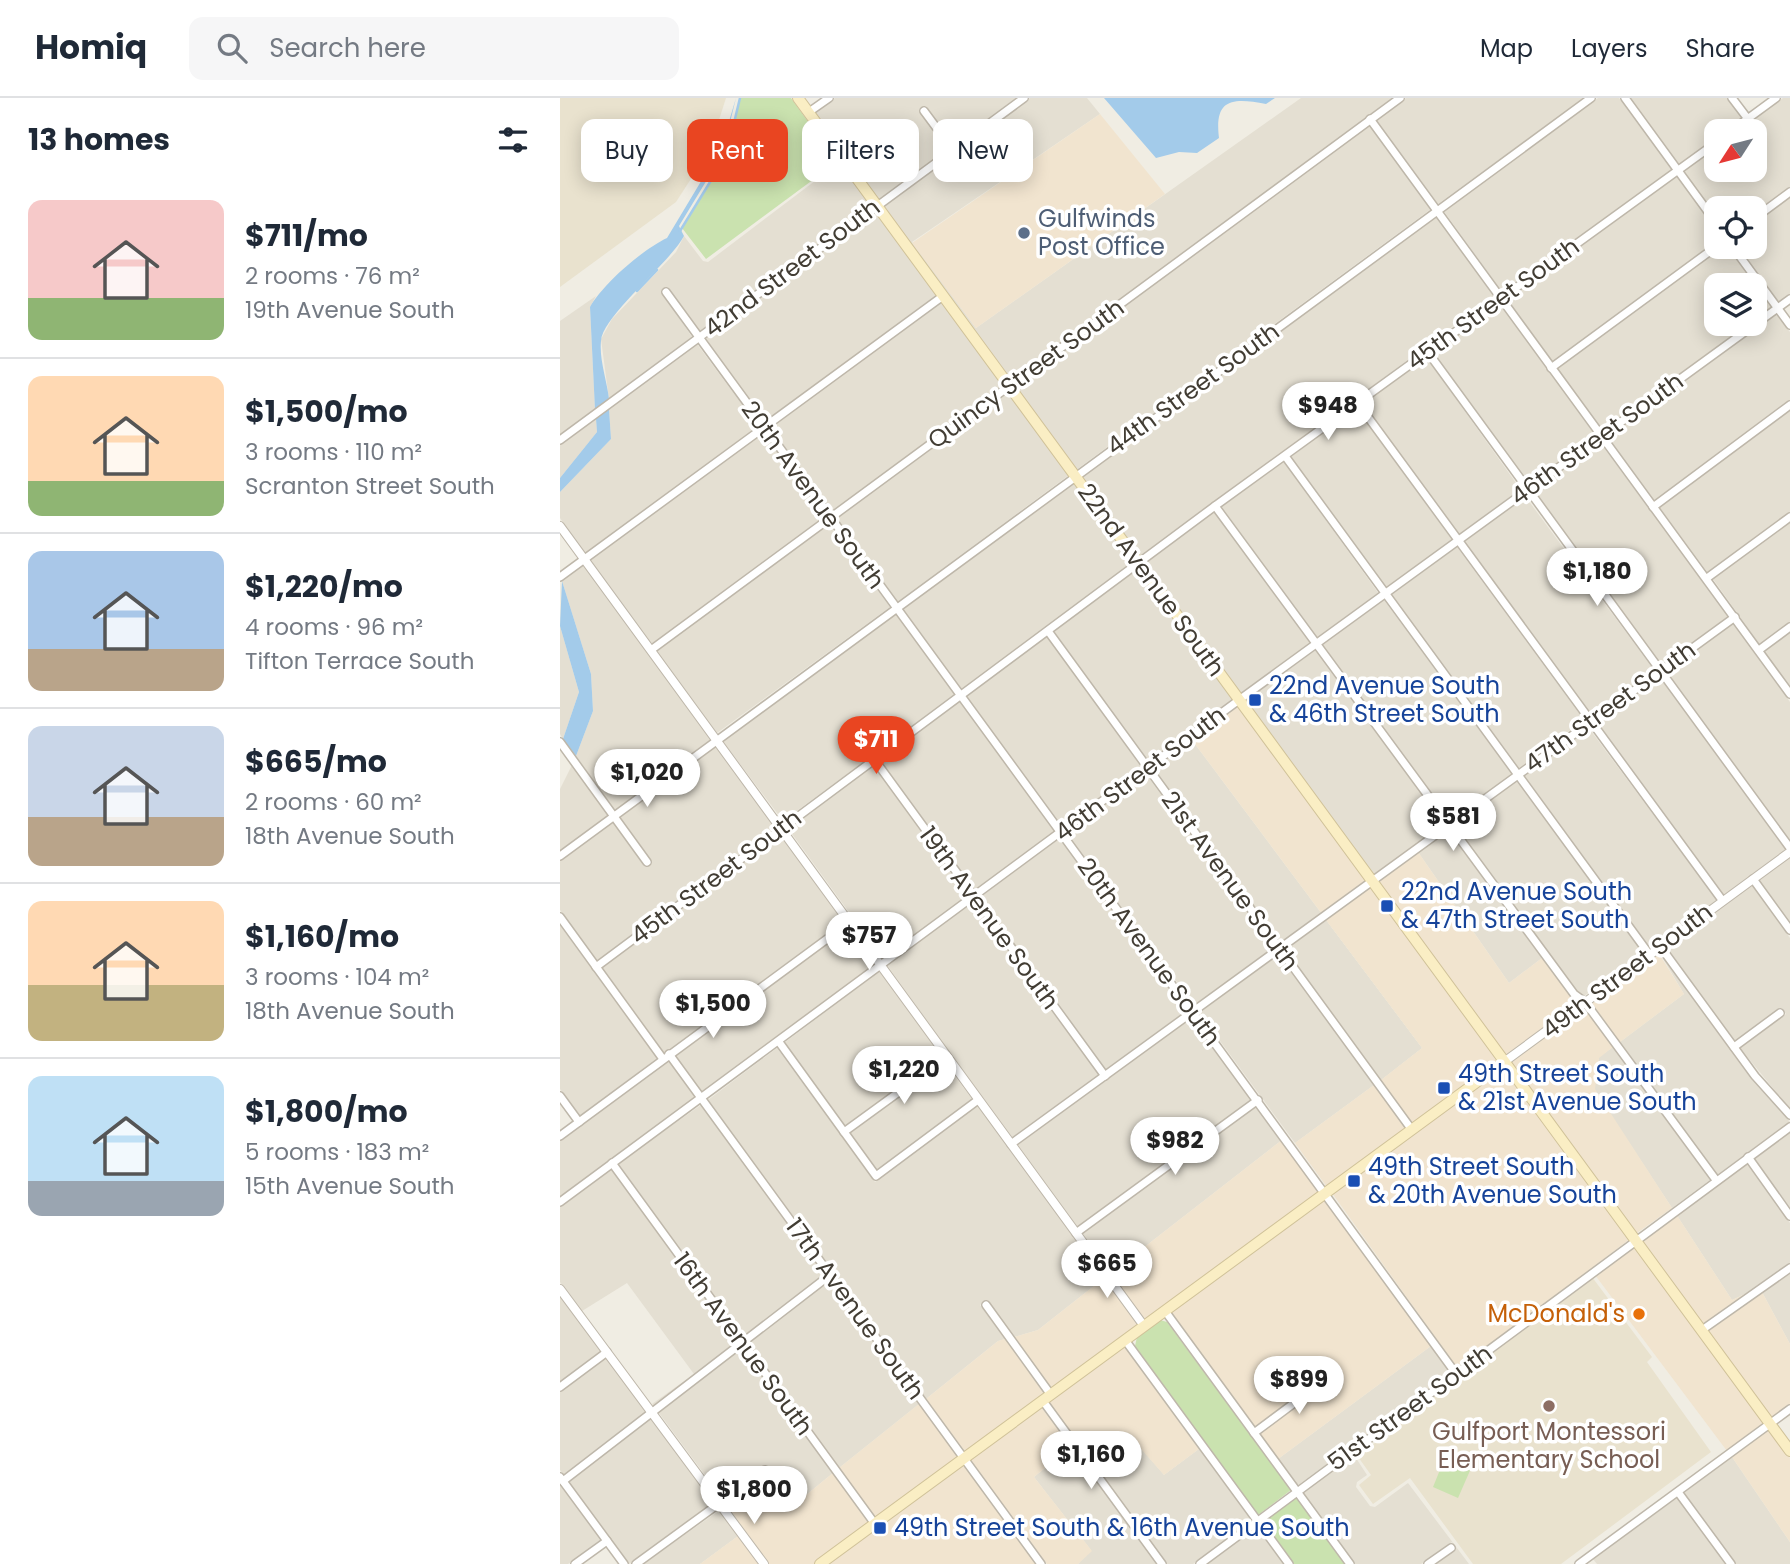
<!DOCTYPE html>
<meta charset="utf-8">
<style>
:root{--surface:#fff;--page:#f6f6f7;--text:#1f2937;--muted:#747a83;--line:#e0e1e3;--accent:#e94521}
body{margin:0;font-family:Poppins,sans-serif;background:var(--page);color:var(--text);height:100vh;display:flex;flex-direction:column;font-size:26px;white-space:nowrap}
*{box-sizing:border-box;margin:0}
p{font-size:23px;color:var(--muted)}
.icon{flex:none;width:38px;height:38px;fill:none;stroke:currentColor;stroke-width:2;stroke-linecap:round;stroke-linejoin:round}
.map{position:relative;flex:1;overflow:hidden}
.sheet{display:flex;flex-direction:column;background:var(--surface);width:560px}
.sheet>*{flex:none}
.top-card{position:absolute;left:21px;top:21px;width:665px;height:63px;display:flex;gap:14px}
.needle{width:46px;rotate:234deg}
.fabs{position:absolute;left:1144px;top:21px;display:grid;gap:14px}
.fabs a{display:grid;place-items:center;width:63px;height:63px;border-radius:14px;background:var(--surface);box-shadow:0 4px 18px #0003;font-size:35px}
.price{position:absolute;translate:-50% -60px;padding:0 16px;border-radius:24px;background:#fff;color:#222;font-size:23px;line-height:46px;filter:drop-shadow(0 2px 4px #0008)}
.price::after{content:'';position:absolute;left:50%;top:42px;width:21px;height:16px;margin-left:-10px;background:inherit;clip-path:polygon(0 0,100% 0,50% 100%)}
.price.current{background:var(--accent);color:#fff}
ul{padding:0;list-style:none}
li{display:flex;align-items:center;gap:21px;height:175px;padding:0 28px}
li+li{border-top:2px solid var(--line)}
li span{display:grid;place-items:center;flex:none;width:196px;height:140px;border-radius:14px;color:#555}
li>.icon{margin-inline-start:auto}
span .icon{width:84px;height:84px;fill:#fffc;stroke-width:1}
li b{font-size:30px}
h2{display:flex;justify-content:space-between;align-items:center;height:84px;padding:0 28px;font-size:30px}
.chip{padding:0 24px;border-radius:14px;background:var(--surface);box-shadow:0 4px 18px #0003;font-size:24px;line-height:63px}
.chip.current{background:var(--accent);color:#fff}
header{display:flex;align-items:center;gap:42px;box-sizing:border-box;height:98px;padding:0 35px;background:var(--surface);border-bottom:2px solid var(--line)}
header strong{font-size:33px}
nav{display:flex;gap:38px;margin-inline-start:auto;font-size:24px}
.search{width:490px;height:63px;background:var(--page);display:flex;align-items:center;gap:18px;box-sizing:border-box;padding:0 24px;border-radius:14px;color:var(--muted);font-size:26px}
main{display:flex;flex:1;min-height:0}
.map>svg:first-child{display:block}
.residential{fill:#e4dfd2}
.commercial{fill:#f1e4cf}
.education{fill:#e9e2ce}
.green{fill:#cae2af}
.water{fill:#a3cbea}
.lines{fill:none;stroke-linecap:round;stroke-linejoin:round}
.stream{stroke:#a3cbea;stroke-width:2.5}
.minor-casing{stroke:#beb7aa;stroke-width:10}
.tertiary-casing{stroke:#beb7aa;stroke-width:10}
.secondary-casing{stroke:#d0c299;stroke-width:12}
.minor{stroke:#fff;stroke-width:7}
.tertiary{stroke:#fff;stroke-width:8}
.secondary{stroke:#faeec4;stroke-width:10}
.service-dot{fill:#5c6f8a;stroke:#fff;stroke-width:2.5}
.transit-dot{fill:#1a4fb4;stroke:#fff;stroke-width:2.5}
.food-dot{fill:#e8710a;stroke:#fff;stroke-width:2.5}
.education-dot{fill:#8d6e63;stroke:#fff;stroke-width:2.5}
.labels{text-anchor:middle;stroke-width:7;stroke-linejoin:round;paint-order:stroke}
.service-label{font-size:24px;fill:#4e5e75;stroke:#fff;text-anchor:start}
.street-label{font-size:24px;fill:#423d34;stroke:#fff}
.transit-label{font-size:24px;fill:#164399;stroke:#fff;text-anchor:start}
.food-label{font-size:24px;fill:#c56008;stroke:#fff;text-anchor:end}
.education-label{font-size:24px;fill:#785e54;stroke:#fff}
</style>
<header>
<strong>Homiq</strong>
<div class="search"><svg class="icon" aria-label="search" viewBox="0 0 24 24"><circle cx="10" cy="10" r="6"/><path d="M15 15l6 6"/></svg>Search here</div>
<nav><a>Map</a><a>Layers</a><a>Share</a></nav>
</header>
<main>
<section class="sheet">
<h2>13 homes<svg class="icon" aria-label="filters" viewBox="0 0 24 24"><path d="M4 7h16M4 17h16"/><circle cx="9" cy="7" r="2"/><circle cx="15" cy="17" r="2"/></svg></h2>
<ul>
<li><span style="background:linear-gradient(#f6c9c9 70%,#8fb573 0)"><svg class="icon" aria-label="home" viewBox="0 0 24 24"><path d="M3 11l9-7 9 7M6 9v11h12V9"/></svg></span><div><b>$711/mo</b><p>2 rooms · 76 m²</p><p>19th Avenue South</p></div></li>
<li><span style="background:linear-gradient(#ffd9b3 75%,#8fb573 0)"><svg class="icon" aria-label="home" viewBox="0 0 24 24"><path d="M3 11l9-7 9 7M6 9v11h12V9"/></svg></span><div><b>$1,500/mo</b><p>3 rooms · 110 m²</p><p>Scranton Street South</p></div></li>
<li><span style="background:linear-gradient(#a9c7e8 70%,#b9a48a 0)"><svg class="icon" aria-label="home" viewBox="0 0 24 24"><path d="M3 11l9-7 9 7M6 9v11h12V9"/></svg></span><div><b>$1,220/mo</b><p>4 rooms · 96 m²</p><p>Tifton Terrace South</p></div></li>
<li><span style="background:linear-gradient(#c9d6e8 65%,#b9a48a 0)"><svg class="icon" aria-label="home" viewBox="0 0 24 24"><path d="M3 11l9-7 9 7M6 9v11h12V9"/></svg></span><div><b>$665/mo</b><p>2 rooms · 60 m²</p><p>18th Avenue South</p></div></li>
<li><span style="background:linear-gradient(#ffd9b3 60%,#c2b280 0)"><svg class="icon" aria-label="home" viewBox="0 0 24 24"><path d="M3 11l9-7 9 7M6 9v11h12V9"/></svg></span><div><b>$1,160/mo</b><p>3 rooms · 104 m²</p><p>18th Avenue South</p></div></li>
<li><span style="background:linear-gradient(#bfe0f5 75%,#9aa5b1 0)"><svg class="icon" aria-label="home" viewBox="0 0 24 24"><path d="M3 11l9-7 9 7M6 9v11h12V9"/></svg></span><div><b>$1,800/mo</b><p>5 rooms · 183 m²</p><p>15th Avenue South</p></div></li>
</ul>
</section>
<div class="map">
<svg width="1230" height="1466" viewBox="0 0 1230 1466">
<rect width="100%" height="100%" fill="#f0ede3"/>
<g class="residential">
<path d="M275,0H458L394,46L366,8L359,12L387,52L318,102L255,15Z"/>
<path d="M470,0H527L540,16L352,144L416,230L741,0H833L450,282L323,108Z"/>
<path d="M846,0H1024L878,106L816,22Z"/>
<path d="M1038,0H1059L1112,72L942,194L883,112Z"/>
<path d="M1070,0H1167L1182,21L1165,33H1157V39L1119,67Z"/>
<path d="M1223,0H1230V89L1195,115V110H1157V119L1123,73L1157,49V72H1195V33H1178Z"/>
<path d="M809,27L871,111L516,372L455,288Z"/>
<path d="M280,64L311,107L139,234L108,189L101,193L132,239L49,301L41,241L52,221L116,154L124,138L143,163L148,164Z"/>
<path d="M1116,78L1157,133V143L993,264L947,201Z"/>
<path d="M1230,99V196L1219,204L1179,149H1195V125Z"/>
<path d="M316,113L378,197L205,323L144,240Z"/>
<path d="M876,117L934,198L580,460L521,378Z"/>
<path d="M1163,149H1168L1212,209L1195,221V187H1157V226H1189L1042,332L997,270Z"/>
<path d="M36,198L30,209L35,312L0,337V223Z"/>
<path d="M382,204L443,287L271,414L210,329Z"/>
<path d="M939,204L1035,337L968,387L873,254Z"/>
<path d="M1216,216L1230,234V303L1094,403L1046,338Z"/>
<path d="M137,246L198,328L25,456L0,420V394L51,341L49,311Z"/>
<path d="M866,259L961,392L900,438L803,305Z"/>
<path d="M448,293L509,377L337,504L275,420Z"/>
<path d="M796,310L893,443L826,490L731,359Z"/>
<path d="M1230,312V414L1148,475L1099,409Z"/>
<path d="M36,321L37,334L0,380V346Z"/>
<path d="M203,335L264,419L93,547L30,462Z"/>
<path d="M1039,343L1169,519L1101,567L972,393Z"/>
<path d="M724,364L819,496L758,541L661,408Z"/>
<path d="M514,384L573,465L402,592L342,510Z"/>
<path d="M965,398L1094,572L1031,617L904,444Z"/>
<path d="M654,414L751,546L680,596L585,466Z"/>
<path d="M1230,424V525L1200,547L1153,481Z"/>
<path d="M268,425L330,509L157,635L97,553Z"/>
<path d="M897,449L1024,622L959,670L831,497Z"/>
<path d="M23,467L151,641L55,712L16,658L33,613L31,576L2,483Z"/>
<path d="M578,471L673,601L589,665L494,533Z"/>
<path d="M824,502L952,676L891,721L762,547Z"/>
<path d="M335,515L395,597L223,723L162,642Z"/>
<path d="M1173,525L1230,604V743L1106,573Z"/>
<path d="M0,528L19,594L3,641L0,636Z"/>
<path d="M1230,534V589L1204,553Z"/>
<path d="M487,538L582,670L502,729L406,598Z"/>
<path d="M756,552L884,726L813,778L685,602Z"/>
<path d="M1099,578L1226,752L1164,797L1035,624Z"/>
<path d="M399,603L495,734L414,793L320,662Z"/>
<path d="M1028,629L1157,802L1090,850L964,677Z"/>
<path d="M632,642L762,816L721,846L593,671Z"/>
<path d="M155,647L216,728L37,863L0,812V762L53,724L85,769L92,765L60,719Z"/>
<path d="M12,667L48,718L0,753V691Z"/>
<path d="M313,667L407,798L323,861L227,729Z"/>
<path d="M586,676L714,851L634,907L506,735Z"/>
<path d="M957,682L1083,855L1024,898L1017,893L895,727Z"/>
<path d="M889,732L982,860L949,885L858,754Z"/>
<path d="M220,735L284,823L104,955L42,869Z"/>
<path d="M500,740L627,912L546,972L419,800Z"/>
<path d="M1230,758V825L1198,781Z"/>
<path d="M1191,786L1230,840V1011L1180,950L1226,916L1222,910L1175,944L1106,848Z"/>
<path d="M412,805L539,977L452,1041L327,867Z"/>
<path d="M766,822L862,950L821,982L726,852Z"/>
<path d="M0,827L97,960L20,1019L0,991Z"/>
<path d="M288,829L316,866L143,996L115,957Z"/>
<path d="M1099,854L1191,981L1230,1024L1157,1077L1060,944L1124,896Z"/>
<path d="M719,857L814,987L735,1045L638,913Z"/>
<path d="M320,873L381,958L285,1029L224,945Z"/>
<path d="M631,918L692,1001L517,1129L457,1047Z"/>
<path d="M1053,949L1150,1082L1112,1110L1034,991L1039,959Z"/>
<path d="M217,950L315,1084L417,1007L544,1180L478,1232L454,1239L427,1202L420,1207L445,1241L438,1243L366,1301L148,1002Z"/>
<path d="M108,962L136,1001L0,1099V1043Z"/>
<path d="M385,965L412,1001L317,1072L290,1035Z"/>
<path d="M141,1007L265,1177L183,1238L58,1065Z"/>
<path d="M697,1007L722,1042L551,1175L522,1135Z"/>
<path d="M1230,1034V1110L1193,1060Z"/>
<path d="M1186,1065L1230,1125V1165L1187,1195L1172,1202L1116,1116Z"/>
<path d="M51,1071L176,1243L136,1276L94,1308L92,1306L134,1276L67,1185L22,1213L0,1184V1109Z"/>
<path d="M1230,1174V1246L1202,1194Z"/>
<path d="M269,1183L359,1306L279,1370L188,1244Z"/>
<path d="M0,1198L41,1253L0,1284Z"/>
<path d="M871,1248L891,1276L738,1387L718,1361Z"/>
<path d="M181,1249L273,1375L235,1406L209,1374L211,1372L206,1367L162,1400L99,1315Z"/>
<path d="M46,1259L87,1314L4,1377L0,1372V1294Z"/>
<path d="M92,1320L155,1406L69,1466L8,1383Z"/>
<path d="M566,1333L604,1377L639,1351L691,1422L633,1466H607L531,1362Z"/>
<path d="M511,1349L597,1466H518L531,1452L474,1379Z"/>
<path d="M794,1357L807,1377L797,1384L796,1389L810,1408L815,1409L848,1385L909,1466H875L896,1451L892,1444L861,1466H795L742,1393Z"/>
<path d="M1172,1359L1230,1444V1466H1176L1124,1395Z"/>
<path d="M0,1386L41,1442L8,1466H0Z"/>
<path d="M1117,1400L1166,1466H1037L1033,1461Z"/>
<path d="M160,1412L178,1438L140,1466H83Z"/>
<path d="M696,1428L724,1466H649L648,1464Z"/>
</g>
<g class="commercial">
<path d="M540,16L605,96L416,230L352,145Z"/>
<path d="M678,608L806,783L762,816L632,642Z"/>
<path d="M858,754L949,885L982,860L1011,899L1018,904L945,958L818,784Z"/>
<path d="M811,789L938,964L853,1026L821,982L862,950L766,822Z"/>
<path d="M1098,854L1124,896L1060,944L1031,904Z"/>
<path d="M1024,909L1053,949L1039,960L1035,991L1112,1110L1077,1135L950,965Z"/>
<path d="M943,970L1070,1141L898,1271L772,1095Z"/>
<path d="M814,987L846,1031L767,1089L735,1045Z"/>
<path d="M722,1042L760,1094L586,1223L551,1175Z"/>
<path d="M765,1101L871,1248L718,1361L699,1335L774,1280L770,1274L695,1329L611,1214Z"/>
<path d="M1116,1116L1172,1202L1187,1195L1143,1227L1082,1142Z"/>
<path d="M1075,1147L1204,1325L1167,1353L1035,1177Z"/>
<path d="M544,1180L579,1228L492,1292L454,1239L478,1232Z"/>
<path d="M1202,1194L1230,1246V1306L1211,1320L1148,1233Z"/>
<path d="M445,1241L485,1297L406,1355L366,1301L438,1243Z"/>
<path d="M564,1248L639,1351L604,1377L566,1334L531,1362L488,1304Z"/>
<path d="M359,1306L399,1360L316,1421L279,1370Z"/>
<path d="M481,1309L511,1349L474,1379L532,1453L518,1466H487L410,1361Z"/>
<path d="M1209,1331L1230,1360V1444L1172,1359Z"/>
<path d="M403,1366L476,1466H267Z"/>
<path d="M209,1374L235,1406L273,1375L309,1426L254,1466H209L167,1407Z"/>
<path d="M178,1438L199,1466H140Z"/>
</g>
<g class="education">
<path d="M0,0H166L149,53L116,104L0,189Z"/>
<path d="M1032,1179L1092,1259L1087,1264L1151,1354L1001,1466H913L850,1380L813,1406L799,1387L811,1377L796,1356L808,1348L828,1340L835,1327Z"/>
</g>
<g class="green">
<path d="M180,0H231L277,64L146,161L122,130L165,58Z"/>
<path d="M600,1222L607,1224L731,1392L698,1417L575,1248L577,1239Z"/>
<path d="M886,1357L912,1368L898,1400L873,1389Z"/>
<path d="M735,1398L785,1466H734L703,1423Z"/>
</g>
<g class="water">
<path d="M176,0L162,57L119,128L124,138C109,166 43,217 41,243C39,261 47,283 49,301L35,312L30,209C44,185 82,152 107,140L161,50Z"/>
<path d="M544,0H715L706,6C673,0 654,0 659,40L637,55L619,54L596,60Z"/>
<path d="M49,311L51,341L0,394V380L37,334L36,321Z"/>
<path d="M2,483L31,576L33,613L16,658L3,641L19,594L0,528Z"/>
</g>
<g class="lines">
<g class="stream">
<path d="M120,133L166,58L180,0"/>
<path d="M77,193L97,172"/>
</g>
<defs>
<g id="minor">
<path d="M1065,0L1157,126"/>
<path d="M1172,0L1188,21"/>
<path d="M364,13L393,52"/>
<path d="M249,14L269,0"/>
<path d="M810,21L1230,596"/>
<path d="M1171,33L1216,0"/>
<path d="M1195,120L1230,94"/>
<path d="M1173,149L1230,227"/>
<path d="M106,194L897,1277"/>
<path d="M867,253L1230,750"/>
<path d="M991,270L1157,148"/>
<path d="M797,304L1162,802"/>
<path d="M0,342L464,0"/>
<path d="M725,358L1089,856"/>
<path d="M655,408L1014,896L1025,904L1156,1082"/>
<path d="M1093,409L1230,307"/>
<path d="M0,479L383,198"/>
<path d="M1147,480L1230,419"/>
<path d="M488,533L852,1032"/>
<path d="M91,552L840,0"/>
<path d="M1199,552L1230,529"/>
<path d="M0,644L87,764"/>
<path d="M314,661L545,978"/>
<path d="M0,758L1031,0"/>
<path d="M1193,781L1230,832"/>
<path d="M0,819L103,961"/>
<path d="M1100,848L1195,978L1230,1017"/>
<path d="M36,869L655,408L1157,44"/>
<path d="M219,944L316,1078L418,1002"/>
<path d="M1174,949L1220,915"/>
<path d="M109,956L481,1466"/>
<path d="M0,998L19,1024"/>
<path d="M284,1034L387,959"/>
<path d="M0,1038L290,824"/>
<path d="M451,1046L1175,519"/>
<path d="M1188,1059L1230,1118"/>
<path d="M52,1065L315,1426"/>
<path d="M0,1104L679,602L1230,201"/>
<path d="M516,1135L698,1002"/>
<path d="M426,1207L491,1297"/>
<path d="M605,1213L790,1466"/>
<path d="M1142,1232L1230,1170"/>
<path d="M565,1242L729,1466"/>
<path d="M0,1289L47,1254"/>
<path d="M483,1303L602,1466"/>
<path d="M694,1335L769,1279"/>
<path d="M0,1379L64,1466"/>
<path d="M3,1383L270,1177"/>
<path d="M1118,1394L1171,1466"/>
<path d="M15,1466L47,1443"/>
<path d="M76,1466L205,1372"/>
<path d="M640,1466L1230,1029"/>
<path d="M868,1466L891,1450"/>
<path d="M1019,1466L1230,1311"/>
</g>
<g id="tertiary">
<path d="M0,428L584,1228"/>
<path d="M944,964L1230,754"/>
<path d="M0,1191L204,1466"/>
</g>
<g id="secondary">
<path d="M238,0L1230,1353"/>
<path d="M260,1466L944,964"/>
</g>
</defs>
<use href="#minor" class="minor-casing"/>
<use href="#tertiary" class="tertiary-casing"/>
<use href="#secondary" class="secondary-casing"/>
<use href="#minor" class="minor"/>
<use href="#tertiary" class="tertiary"/>
<use href="#secondary" class="secondary"/>
</g>
<circle class="service-dot" cx="464" cy="135" r="7"/>
<g class="transit-dot">
<rect x="688" y="595" width="14" height="14" rx="3.5"/>
<rect x="820" y="801" width="14" height="14" rx="3.5"/>
<rect x="877" y="983" width="14" height="14" rx="3.5"/>
<rect x="787" y="1076" width="14" height="14" rx="3.5"/>
<rect x="313" y="1423" width="14" height="14" rx="3.5"/>
</g>
<circle class="food-dot" cx="1079" cy="1216" r="7"/>
<circle class="education-dot" cx="989" cy="1308" r="7"/>
<g class="labels">
<g class="service-label">
<text x="478" y="129">Gulfwinds<tspan x="478" dy="28">Post Office</tspan></text>
</g>
<g class="street-label">
<text transform="translate(232 170) rotate(-37)" y="8">42nd Street South</text>
<text transform="translate(933 206) rotate(-36)" y="8">45th Street South</text>
<text transform="translate(466 276) rotate(-36)" y="8">Quincy Street South</text>
<text transform="translate(633 291) rotate(-36)" y="8">44th Street South</text>
<text transform="translate(1037 341) rotate(-36)" y="8">46th Street South</text>
<text transform="translate(253 397) rotate(54)" y="8">20th Avenue South</text>
<text transform="translate(591 482) rotate(54)" y="8">22nd Avenue South</text>
<text transform="translate(1050 609) rotate(-36)" y="8">47th Street South</text>
<text transform="translate(580 676) rotate(-37)" y="8">46th Street South</text>
<text transform="translate(156 779) rotate(-37)" y="8">45th Street South</text>
<text transform="translate(670 783) rotate(54)" y="8">21st Avenue South</text>
<text transform="translate(429 820) rotate(54)" y="8">19th Avenue South</text>
<text transform="translate(589 854) rotate(54)" y="8">20th Avenue South</text>
<text transform="translate(1067 873) rotate(-37)" y="8">49th Street South</text>
<text transform="translate(295 1211) rotate(54)" y="8">17th Avenue South</text>
<text transform="translate(183 1246) rotate(54)" y="8">16th Avenue South</text>
<text transform="translate(850 1310) rotate(-36)" y="8">51st Street South</text>
</g>
<g class="transit-label">
<text x="709" y="596">22nd Avenue South<tspan x="709" dy="28">&amp; 46th Street South</tspan></text>
<text x="841" y="802">22nd Avenue South<tspan x="841" dy="28">&amp; 47th Street South</tspan></text>
<text x="898" y="984">49th Street South<tspan x="898" dy="28">&amp; 21st Avenue South</tspan></text>
<text x="808" y="1077">49th Street South<tspan x="808" dy="28">&amp; 20th Avenue South</tspan></text>
<text x="334" y="1438">49th Street South &amp; 16th Avenue South</text>
</g>
<g class="food-label">
<text x="1065" y="1224">McDonald's</text>
</g>
<g class="education-label">
<text x="989" y="1342">Gulfport Montessori<tspan x="989" dy="28">Elementary School</tspan></text>
</g>
</g>
</svg>
<div class="fabs">
<a><svg class="needle" viewBox="-14 -14 28 28"><path d="M0-13l5 13h-10z" fill="#e53935"/><path d="M0 13l5-13h-10z" fill="#747a83"/></svg></a>
<a><svg class="icon" aria-label="locate" viewBox="0 0 24 24"><circle cx="12" cy="12" r="6"/><path d="M12 2v4M12 18v4M2 12h4M18 12h4"/></svg></a>
<a><svg class="icon" aria-label="layers" viewBox="0 0 24 24"><path d="M12 4l9 5-9 5-9-5zM3 14l9 5 9-5"/></svg></a>
</div>
<b class="price" style="left:768px;top:344px">$948</b>
<b class="price" style="left:1037px;top:510px">$1,180</b>
<b class="price current" style="left:316px;top:678px">$711</b>
<b class="price" style="left:87px;top:711px">$1,020</b>
<b class="price" style="left:893px;top:755px">$581</b>
<b class="price" style="left:309px;top:874px">$757</b>
<b class="price" style="left:153px;top:942px">$1,500</b>
<b class="price" style="left:344px;top:1008px">$1,220</b>
<b class="price" style="left:615px;top:1079px">$982</b>
<b class="price" style="left:547px;top:1202px">$665</b>
<b class="price" style="left:739px;top:1318px">$899</b>
<b class="price" style="left:531px;top:1393px">$1,160</b>
<b class="price" style="left:194px;top:1428px">$1,800</b>
<div class="top-card">
<a class="chip">Buy</a>
<a class="chip current">Rent</a>
<a class="chip">Filters</a>
<a class="chip">New</a>
</div>
</div>
</main>
